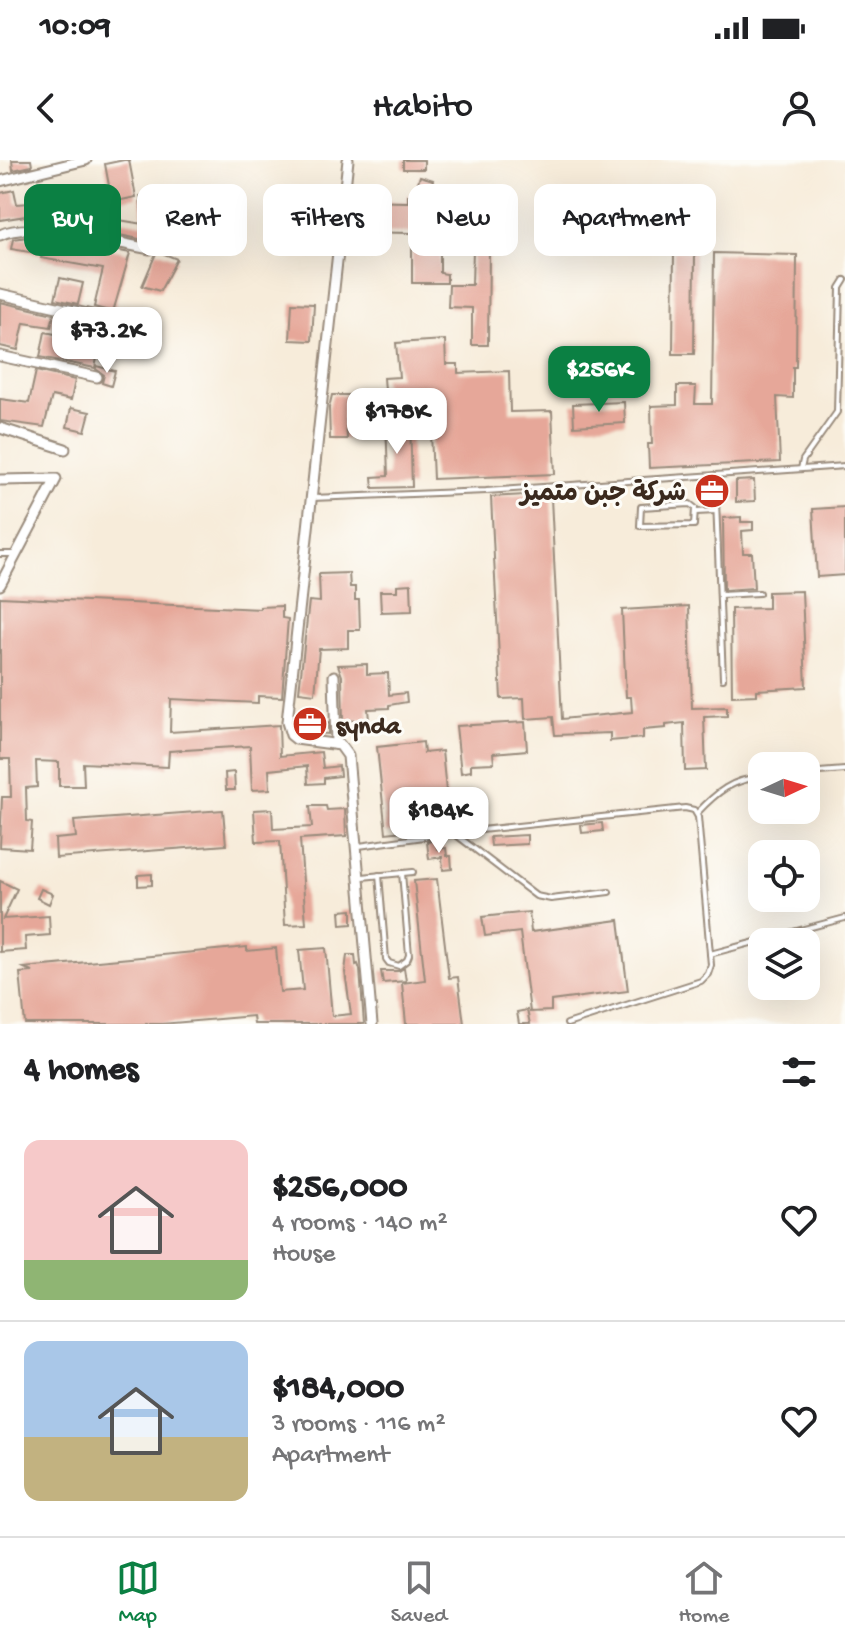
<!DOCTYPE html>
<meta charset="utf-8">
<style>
:root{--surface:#fff;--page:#f2f2f2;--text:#202124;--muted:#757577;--line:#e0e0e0;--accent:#0b8043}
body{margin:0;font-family:"Gochi Hand","Playpen Sans Arabic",sans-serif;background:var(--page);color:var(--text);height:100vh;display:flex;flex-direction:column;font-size:30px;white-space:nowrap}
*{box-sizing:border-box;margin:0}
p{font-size:26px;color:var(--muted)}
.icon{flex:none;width:44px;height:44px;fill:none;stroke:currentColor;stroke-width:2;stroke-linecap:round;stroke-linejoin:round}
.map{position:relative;height:864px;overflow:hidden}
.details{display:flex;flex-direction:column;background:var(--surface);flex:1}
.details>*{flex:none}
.hud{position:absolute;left:24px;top:24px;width:798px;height:72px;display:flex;gap:16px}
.needle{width:52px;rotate:86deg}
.tools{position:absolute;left:748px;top:592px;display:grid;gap:16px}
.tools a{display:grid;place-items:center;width:72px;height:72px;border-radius:16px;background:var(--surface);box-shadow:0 8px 32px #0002;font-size:40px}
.price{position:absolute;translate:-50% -68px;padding:0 18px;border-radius:16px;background:#fff;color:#222;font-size:26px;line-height:52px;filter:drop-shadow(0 2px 4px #0008)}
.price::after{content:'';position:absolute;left:50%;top:48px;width:24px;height:18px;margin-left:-12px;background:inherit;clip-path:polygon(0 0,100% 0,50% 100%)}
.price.selected{background:var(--accent);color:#fff}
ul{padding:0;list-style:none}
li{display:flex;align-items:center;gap:24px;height:200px;padding:0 24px}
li+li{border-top:2px solid var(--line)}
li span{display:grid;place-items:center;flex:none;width:224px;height:160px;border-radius:16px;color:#555}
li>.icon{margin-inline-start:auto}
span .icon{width:96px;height:96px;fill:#fffc;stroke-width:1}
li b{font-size:34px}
h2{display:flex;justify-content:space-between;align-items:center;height:96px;padding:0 24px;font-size:34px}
.pill{padding:0 28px;border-radius:16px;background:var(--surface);box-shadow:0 8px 32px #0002;font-size:28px;line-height:72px}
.pill.selected{background:var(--accent);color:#fff}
.status{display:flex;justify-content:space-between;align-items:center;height:56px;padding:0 40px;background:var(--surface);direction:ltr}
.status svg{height:22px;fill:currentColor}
header{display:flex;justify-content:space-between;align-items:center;height:104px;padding:0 24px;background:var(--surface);font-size:36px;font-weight:600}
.dock{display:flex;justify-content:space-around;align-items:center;height:112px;border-top:2px solid var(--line);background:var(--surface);font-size:22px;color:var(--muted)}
.dock a{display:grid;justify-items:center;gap:4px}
.dock .selected{color:var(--accent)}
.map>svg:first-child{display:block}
.building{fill:#e6a799}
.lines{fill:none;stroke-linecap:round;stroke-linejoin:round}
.lane-casing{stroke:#998b7c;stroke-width:8}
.street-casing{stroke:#998b7c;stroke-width:13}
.lane{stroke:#fff;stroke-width:4}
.street{stroke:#fff;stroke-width:9}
.labels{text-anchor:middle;stroke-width:6;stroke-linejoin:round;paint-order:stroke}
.poi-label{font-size:26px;font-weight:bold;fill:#3b2a1e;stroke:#fdfcf7;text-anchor:end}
</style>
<div class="status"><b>10:09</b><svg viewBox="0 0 49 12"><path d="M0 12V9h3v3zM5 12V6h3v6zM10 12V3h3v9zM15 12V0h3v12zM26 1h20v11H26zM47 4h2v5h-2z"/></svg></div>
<header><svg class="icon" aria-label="back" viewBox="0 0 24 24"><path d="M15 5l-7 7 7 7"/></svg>Habito<svg class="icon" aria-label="person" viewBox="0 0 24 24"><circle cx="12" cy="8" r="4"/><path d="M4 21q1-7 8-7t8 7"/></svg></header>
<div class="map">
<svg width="845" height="864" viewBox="0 0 845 864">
<rect width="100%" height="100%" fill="#fdfcf7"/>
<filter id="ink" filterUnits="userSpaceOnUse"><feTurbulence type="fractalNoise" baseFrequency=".0125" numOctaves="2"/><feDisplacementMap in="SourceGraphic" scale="16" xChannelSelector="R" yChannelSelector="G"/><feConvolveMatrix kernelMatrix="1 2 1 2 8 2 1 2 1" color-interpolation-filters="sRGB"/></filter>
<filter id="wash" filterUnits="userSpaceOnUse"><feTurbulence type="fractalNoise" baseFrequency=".006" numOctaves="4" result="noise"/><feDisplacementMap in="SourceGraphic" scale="32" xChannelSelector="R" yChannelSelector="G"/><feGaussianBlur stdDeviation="1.8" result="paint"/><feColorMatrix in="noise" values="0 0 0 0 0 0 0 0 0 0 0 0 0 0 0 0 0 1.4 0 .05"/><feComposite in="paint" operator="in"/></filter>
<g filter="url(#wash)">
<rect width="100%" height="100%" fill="#f7ecda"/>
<g id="blocks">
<g class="building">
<path d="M12,0H31L32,6L13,10Z"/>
<path d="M124,0H129L136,37L112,42L105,4Z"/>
<rect x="403" y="0" width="21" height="9"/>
<path d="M420,16L433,20L427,42H435V81H440V113L447,114V123H412V73L353,72L354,41L408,42V35H414Z"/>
<path d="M179,28L198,31L191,61L153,55L149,81L100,71L103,52L114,53L113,59L143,64L140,36L159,34L160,47L176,48Z"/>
<path d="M14,30L17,44L44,42L45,58L26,59V56L0,60V33Z"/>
<path d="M28,77V80L44,82L45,78L72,81L130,93L113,152L94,147L103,109L41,98L42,94L11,89L13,79Z"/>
<path d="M473,89H489L488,185H472V148L448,147L449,125H472Z"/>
<path d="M157,91L177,99L160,131L142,126Z"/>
<path d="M674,91H695L694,194H673Z"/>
<path d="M714,93L797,95L796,207H793V238L777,237L780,302L649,308L648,284H652L651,246L677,245V226H696L695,244H712Z"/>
<path d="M60,118L83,123L78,144L55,139Z"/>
<path d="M0,142L54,154L51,167L24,163L18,190L0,186Z"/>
<path d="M292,143L314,144L312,181L290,180Z"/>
<path d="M45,172L100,183L95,208L40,197Z"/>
<path d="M445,180L446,204H458V213L509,211L510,252L552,251L555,314L433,319L430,249L419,250V241L386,243L384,218L399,217L396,183Z"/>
<path d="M96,206L115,211L111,226L102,223L104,215L96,209Z"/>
<path d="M36,211L75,220L71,240L52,236L44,267L0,261V239L29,243Z"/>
<path d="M332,235H353V252L368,251V259L346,260L347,279H330L329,248Z"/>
<path d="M624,242L625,263L574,266L573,244Z"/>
<path d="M71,248L90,252L85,271L67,267Z"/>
<path d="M410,259L412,327L373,328L372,317L388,316L386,260Z"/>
<path d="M754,320L755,341L736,342V321Z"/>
<path d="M525,335L526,339L551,338L562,559L632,552L631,537H626L622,450L689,446L692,548L727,547V556L704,557L706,610L685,611L684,563L666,565V568L643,570V578L610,581V573L555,575L553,557L525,559L524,538L501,539L491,337Z"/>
<path d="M845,347V415L817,417L813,349Z"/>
<path d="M741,357V362H753V370L742,371L743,393H752L754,428L724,430L723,358Z"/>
<path d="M349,413L350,427H355V440H359L360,470H348V488L319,489L315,534L299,532L309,441L320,442L319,414Z"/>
<path d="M411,424L412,451L381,452L380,431H397V425Z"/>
<path d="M802,431L806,527L757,530V535L732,536L731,449L768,448V432Z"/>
<path d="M0,437L260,449V447L282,446V458L288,459L282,537L258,536V543L171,539L170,572L279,565L280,596L321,592L323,608L339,606L340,616L324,618V623L308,624L307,606L269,610L270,629L252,630L250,586L169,591L168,607L83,603L84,626H59V602L36,601L37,627L26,628L27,661L32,662L30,689L0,687L2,637H11L10,599H0Z"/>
<path d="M367,504V514L388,513L389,535L406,533L407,542L389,545V548L368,549L369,560L343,561L342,516L338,505Z"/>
<path d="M525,562L527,590L493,593L494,603L471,604V611L461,613L456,566Z"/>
<path d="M328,563V574L301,572V564Z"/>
<path d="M423,582L424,593L442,591L447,641L429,643L432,668L386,673L377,587Z"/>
<path d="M234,612L235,630H226L225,613Z"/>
<path d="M310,646H326L327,650L345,649L346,676L300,679L306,764L285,765L280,681L256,682L254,650L272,649L273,669L312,667Z"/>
<path d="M223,650L226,685L56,698L55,679L76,677L74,661Z"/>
<path d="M602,663L603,671L582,673L581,665Z"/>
<path d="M527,675V684L491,686L490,677Z"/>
<path d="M436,680L437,689L446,688L447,696H451L452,709L443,710L442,697L429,699L427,682Z"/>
<path d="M152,714V725L138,726V715Z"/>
<path d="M437,719L449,818L458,817L464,864H406L402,823L425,820L414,721Z"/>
<path d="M0,721L17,729L3,759L49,756L50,775L25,777L26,790L0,792Z"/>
<path d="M41,729L53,734L49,744L37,738Z"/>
<path d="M352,750V764L341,765L340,751Z"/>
<path d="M529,752L531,772L619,760L628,831L551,841V851L530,852L520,772L485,776L482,757Z"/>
<path d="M247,787V791L276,788L280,832L303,830L299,790L326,788L332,856L351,854L345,812L347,795H355L356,805L358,804L360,810L364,864H254L253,856L161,864H25L20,813L33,812L24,808Z"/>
<path d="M404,808L406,821L383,823L381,811H399Z"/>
<path d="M527,850L530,864H519L517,852Z"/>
</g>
</g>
</g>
<g filter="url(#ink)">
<use href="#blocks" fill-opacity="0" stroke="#998b7c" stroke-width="2"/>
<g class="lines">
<defs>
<g id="lane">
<path d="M801,309L803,300L837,252L840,128L845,120"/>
<path d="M715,315L723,519"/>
<path d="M312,338L486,331L845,306"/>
<path d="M690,344L695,348L694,365L640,366L641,347Z"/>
<path d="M696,352L716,351"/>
<path d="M0,394H14"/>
<path d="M720,435L759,433"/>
<path d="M806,613L845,610"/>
<path d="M697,653C717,632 732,619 762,617"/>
<path d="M455,674L536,736L551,739L609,732"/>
<path d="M359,686L453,673L685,648L694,650L698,657L711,805L708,814L701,821L567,864"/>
<path d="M379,715L386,799L389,803L399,806L407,800L409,795L402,713"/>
<path d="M362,717L413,712"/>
<path d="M710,794L845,758"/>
</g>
<g id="street">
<path d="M348,0L287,562L291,575L296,579L340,585L348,596L372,864"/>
<path d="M0,21L86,0"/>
<path d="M0,75C31,59 114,83 150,89"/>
<path d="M0,134L127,163"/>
<path d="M0,196L97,217"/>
<path d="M0,268L65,289"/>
<path d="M0,320L56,319L0,425"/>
<path d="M334,516L336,584"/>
</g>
</defs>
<use href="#lane" class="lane-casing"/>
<use href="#street" class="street-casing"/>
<use href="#lane" class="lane"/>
<use href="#street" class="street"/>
</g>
</g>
<defs>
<symbol id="office-disc" viewBox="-11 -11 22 22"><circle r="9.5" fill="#c8321e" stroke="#fdfcf7"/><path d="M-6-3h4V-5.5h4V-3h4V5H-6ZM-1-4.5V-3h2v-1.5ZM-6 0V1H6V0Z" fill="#fff"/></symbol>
</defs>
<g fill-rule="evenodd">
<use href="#office-disc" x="692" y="311" width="40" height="40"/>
<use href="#office-disc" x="290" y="544" width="40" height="40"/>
</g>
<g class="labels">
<g class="poi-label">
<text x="686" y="340">شركة جبن متميز</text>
<text x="336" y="573" text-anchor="start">synda</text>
</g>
</g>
</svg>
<div class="tools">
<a><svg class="needle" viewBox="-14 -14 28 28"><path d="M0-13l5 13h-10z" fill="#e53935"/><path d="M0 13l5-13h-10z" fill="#757577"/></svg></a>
<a><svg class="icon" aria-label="locate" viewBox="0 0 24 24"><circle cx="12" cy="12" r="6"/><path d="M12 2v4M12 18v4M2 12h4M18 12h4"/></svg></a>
<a><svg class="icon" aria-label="layers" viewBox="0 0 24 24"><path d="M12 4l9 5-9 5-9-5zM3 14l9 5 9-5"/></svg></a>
</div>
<b class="price" style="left:107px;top:215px">$73.2K</b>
<b class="price selected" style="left:599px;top:254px">$256K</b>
<b class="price" style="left:397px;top:296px">$178K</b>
<b class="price" style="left:439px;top:695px">$184K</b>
<div class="hud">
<a class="pill selected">Buy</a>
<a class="pill">Rent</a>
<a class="pill">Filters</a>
<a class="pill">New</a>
<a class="pill">Apartment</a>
</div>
</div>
<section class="details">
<h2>4 homes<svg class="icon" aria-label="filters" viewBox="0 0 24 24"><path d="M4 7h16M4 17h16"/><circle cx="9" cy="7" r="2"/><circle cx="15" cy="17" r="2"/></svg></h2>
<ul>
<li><span style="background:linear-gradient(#f6c9c9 75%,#8fb573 0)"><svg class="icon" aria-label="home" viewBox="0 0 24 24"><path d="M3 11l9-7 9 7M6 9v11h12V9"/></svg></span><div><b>$256,000</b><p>4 rooms · 140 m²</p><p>House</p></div><svg class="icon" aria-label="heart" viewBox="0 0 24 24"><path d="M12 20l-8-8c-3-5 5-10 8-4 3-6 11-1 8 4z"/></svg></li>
<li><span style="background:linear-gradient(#a9c7e8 60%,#c2b280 0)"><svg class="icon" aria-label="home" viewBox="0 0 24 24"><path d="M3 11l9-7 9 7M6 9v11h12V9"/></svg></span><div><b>$184,000</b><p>3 rooms · 116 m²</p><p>Apartment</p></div><svg class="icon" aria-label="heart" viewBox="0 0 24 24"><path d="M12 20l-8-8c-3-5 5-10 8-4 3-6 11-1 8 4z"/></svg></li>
</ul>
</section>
<nav class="dock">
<a class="selected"><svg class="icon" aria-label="map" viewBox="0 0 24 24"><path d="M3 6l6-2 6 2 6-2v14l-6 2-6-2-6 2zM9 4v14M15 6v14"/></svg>Map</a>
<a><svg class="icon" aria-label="saved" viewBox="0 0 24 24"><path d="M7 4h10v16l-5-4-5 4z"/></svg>Saved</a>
<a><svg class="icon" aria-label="home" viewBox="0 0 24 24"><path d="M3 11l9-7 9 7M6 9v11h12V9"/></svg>Home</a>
</nav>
